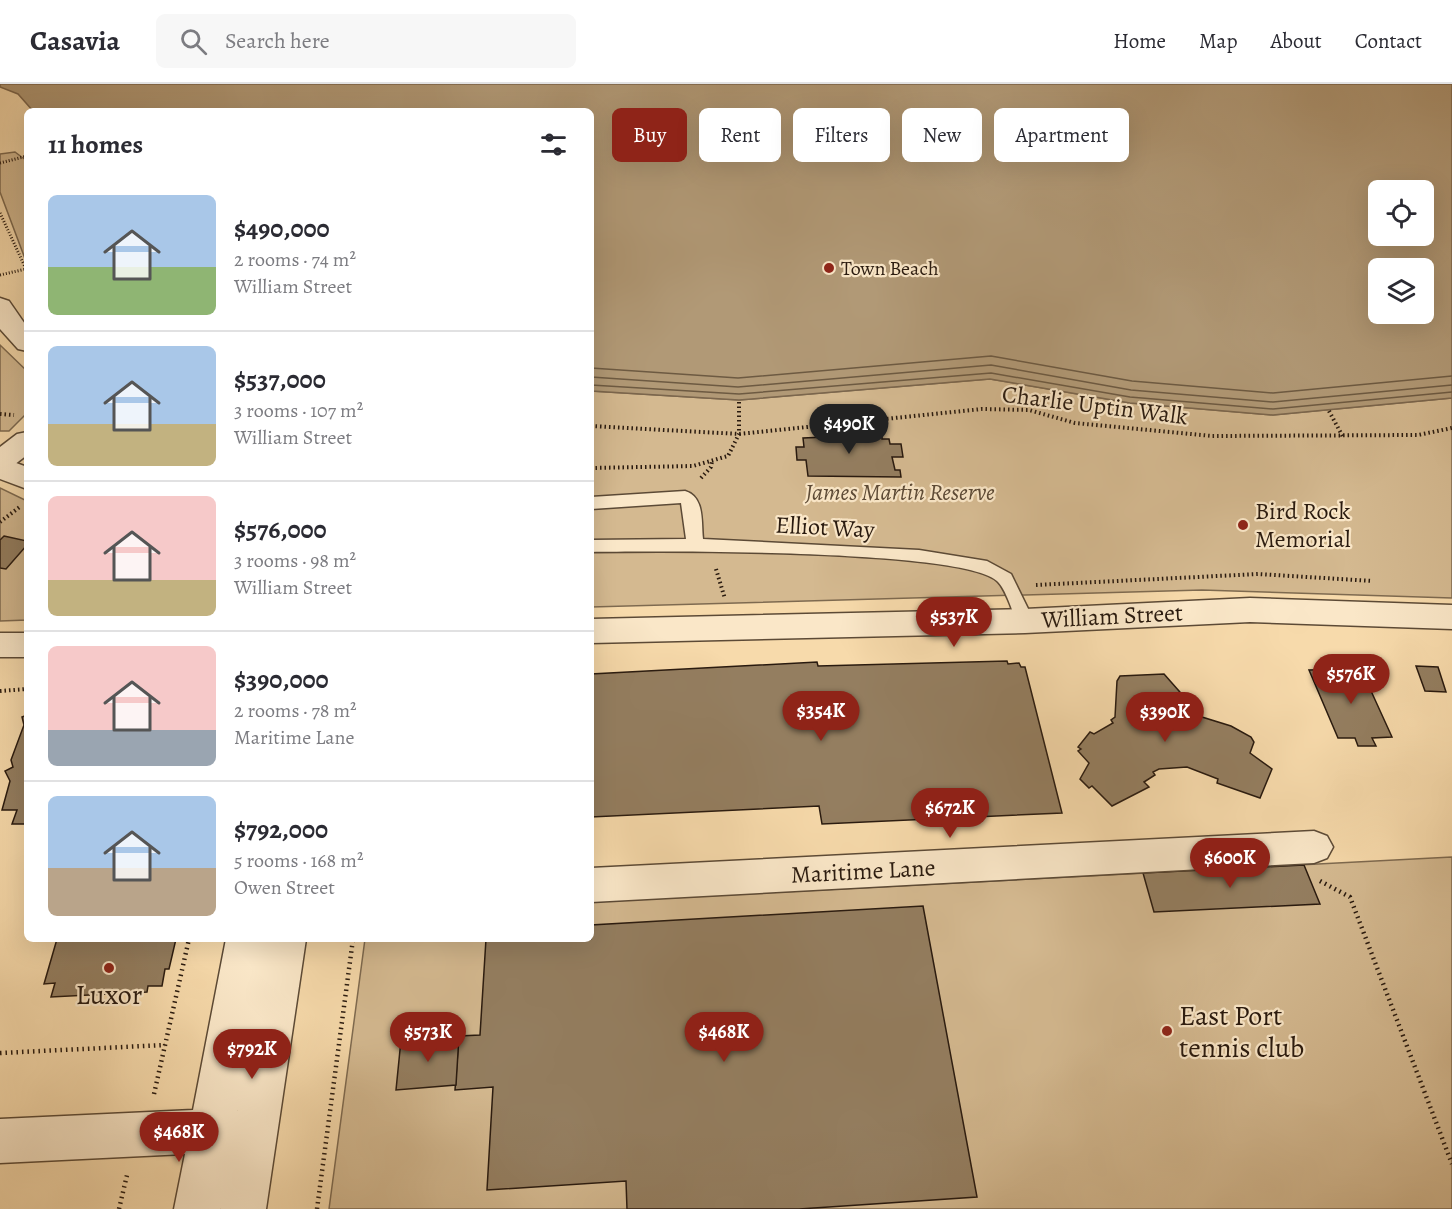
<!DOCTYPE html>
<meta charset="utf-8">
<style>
:root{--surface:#fff;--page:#f7f7f7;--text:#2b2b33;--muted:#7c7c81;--line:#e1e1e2;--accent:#8f2418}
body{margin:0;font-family:Alegreya,serif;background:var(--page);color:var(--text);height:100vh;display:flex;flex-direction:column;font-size:22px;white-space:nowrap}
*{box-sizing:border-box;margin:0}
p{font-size:20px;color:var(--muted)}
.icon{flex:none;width:33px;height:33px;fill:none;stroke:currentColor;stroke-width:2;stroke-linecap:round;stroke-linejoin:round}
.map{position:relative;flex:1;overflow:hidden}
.panel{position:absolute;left:24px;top:24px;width:570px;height:834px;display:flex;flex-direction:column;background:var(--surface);border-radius:9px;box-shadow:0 6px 24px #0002}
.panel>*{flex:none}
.top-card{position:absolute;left:612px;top:24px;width:570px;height:54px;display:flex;gap:12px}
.buttons{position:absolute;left:1368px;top:96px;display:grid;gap:12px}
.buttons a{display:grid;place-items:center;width:66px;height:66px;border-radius:9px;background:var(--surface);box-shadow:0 6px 24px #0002;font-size:30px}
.price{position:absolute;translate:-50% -51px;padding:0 14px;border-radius:21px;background:var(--accent);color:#fff;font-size:20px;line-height:39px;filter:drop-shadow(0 2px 3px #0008)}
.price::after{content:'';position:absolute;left:50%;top:36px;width:18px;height:14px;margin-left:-9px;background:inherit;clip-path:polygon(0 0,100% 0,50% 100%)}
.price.active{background:#222;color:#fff}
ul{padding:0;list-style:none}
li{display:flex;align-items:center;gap:18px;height:150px;padding:0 24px}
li+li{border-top:2px solid var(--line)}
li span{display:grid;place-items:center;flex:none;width:168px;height:120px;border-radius:9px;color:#555}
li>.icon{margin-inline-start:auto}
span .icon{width:72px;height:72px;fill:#fffc;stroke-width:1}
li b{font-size:26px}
h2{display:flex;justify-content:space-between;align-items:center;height:72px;padding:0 24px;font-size:26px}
.tag{padding:0 21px;border-radius:9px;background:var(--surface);box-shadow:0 6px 24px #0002;font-size:21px;line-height:54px}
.tag.active{background:var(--accent);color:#fff}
header{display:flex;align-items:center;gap:36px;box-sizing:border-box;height:84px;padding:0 30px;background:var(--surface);border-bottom:2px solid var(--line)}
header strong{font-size:28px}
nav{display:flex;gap:33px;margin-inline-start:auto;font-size:21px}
.search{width:420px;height:54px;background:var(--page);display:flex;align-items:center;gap:15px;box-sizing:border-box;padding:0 21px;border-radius:9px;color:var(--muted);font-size:22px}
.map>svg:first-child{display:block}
.green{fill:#d4b990;stroke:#7e6a50;stroke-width:1.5}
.water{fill:#b19976;stroke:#7b664d;stroke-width:1.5;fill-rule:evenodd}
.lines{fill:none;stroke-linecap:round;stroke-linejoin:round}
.shore{stroke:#6d5a42;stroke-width:1.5}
.building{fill:#947e60;stroke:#291a0f;stroke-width:1.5}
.service-casing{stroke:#5c4a36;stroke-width:3}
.minor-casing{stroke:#5c4a36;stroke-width:3}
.tertiary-casing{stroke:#5c4a36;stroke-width:3}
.path-far2{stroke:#291a0f;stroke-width:3;stroke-dasharray:1 2;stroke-linecap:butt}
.path-far1{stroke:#291a0f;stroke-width:4;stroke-dasharray:1.5 3;stroke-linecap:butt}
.path{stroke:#291a0f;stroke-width:4.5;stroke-dasharray:1.5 4;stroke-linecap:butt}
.service{fill:#fae7c8;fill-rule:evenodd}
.minor{fill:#fae7c8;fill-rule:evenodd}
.tertiary{fill:#fae7c8;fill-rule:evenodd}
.poi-dot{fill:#8f2418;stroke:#fae7c8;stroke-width:2}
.labels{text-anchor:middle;stroke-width:4.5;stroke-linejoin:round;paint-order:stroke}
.far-poi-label{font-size:20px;fill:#291a0f;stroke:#fae7c8;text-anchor:start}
.street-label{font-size:24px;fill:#291a0f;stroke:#fae7c8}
.park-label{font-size:24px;font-style:italic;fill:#5c4a36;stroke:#fae7c8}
.poi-label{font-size:24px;fill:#291a0f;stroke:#fae7c8;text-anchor:start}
.near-poi-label{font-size:28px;fill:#291a0f;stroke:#fae7c8}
</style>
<header>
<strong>Casavia</strong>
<div class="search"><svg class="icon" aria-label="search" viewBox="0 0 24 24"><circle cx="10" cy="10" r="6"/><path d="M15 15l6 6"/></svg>Search here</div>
<nav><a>Home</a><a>Map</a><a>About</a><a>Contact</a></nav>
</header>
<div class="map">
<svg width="1452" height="1125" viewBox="0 0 1452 1125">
<rect width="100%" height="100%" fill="#f7daab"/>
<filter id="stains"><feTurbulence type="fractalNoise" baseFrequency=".00333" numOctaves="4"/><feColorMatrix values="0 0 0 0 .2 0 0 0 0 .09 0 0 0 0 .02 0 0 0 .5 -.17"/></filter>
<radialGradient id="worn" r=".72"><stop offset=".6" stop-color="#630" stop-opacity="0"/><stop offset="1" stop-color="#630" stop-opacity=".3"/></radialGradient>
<g class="green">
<path d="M15,68L27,77V180L0,108V70Z"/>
<path d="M0,261L27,287V329L9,347H0Z"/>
<path d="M990,295L1130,319L1273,331L1452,314V514L1202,506L591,523V307L739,316Z"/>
<path d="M0,404L27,417V536L0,537Z"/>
<path d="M1452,773V1125H329L365,855H591V818Z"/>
</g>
<path class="water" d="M0,0H1452V314L1273,331L1130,319L990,295L739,316L591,307V27H33L18,10L0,3ZM1378,106H1424V152H1378ZM1378,184H1424V230H1378Z"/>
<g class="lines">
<g class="shore">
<path d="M591,284L738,294L991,272L1132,297L1273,309L1452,292"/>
<path d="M591,293L738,303L991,281L1131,306L1273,318L1452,301"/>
<path d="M591,301L739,310L991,289L1130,313L1273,325L1452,308"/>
</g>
</g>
<g class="building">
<path d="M862,344L863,356H869L868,352H882V355H889L890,360H901L903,373H892L895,386H900L901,393L808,392L806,376H797L796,363H804L803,354L826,353L825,345Z"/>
<path d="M4,452L27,457V461L6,485L0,484V456Z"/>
<path d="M1007,577L1008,580L1019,579L1021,583H1025L1062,729L822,740L819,722L591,733V590L817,578L818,582Z"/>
<path d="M1416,582L1438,583L1446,608L1425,607Z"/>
<path d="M1361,585L1392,653L1372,654L1376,662H1358L1355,654H1338L1309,586Z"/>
<path d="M1164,590L1202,633L1231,642L1251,653L1254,658L1250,669L1272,685L1260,714L1217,699L1218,695L1187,683L1159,685L1153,688L1155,691L1144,698L1149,703L1112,722L1092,702L1089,704L1080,695L1089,679L1078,667L1081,665L1078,663L1090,648L1094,650L1113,639L1111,636L1115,633L1117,597L1120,592Z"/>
<path d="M27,631V740H12L17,726H2L10,697L5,687L13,683L11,676L24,641L22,633Z"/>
<path d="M1304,781L1320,820L1154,828L1143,789Z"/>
<path d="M923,822L977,1113L799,1125H627L626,1097L487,1106L493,1003L455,1006L459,952L480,951L486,855H591V841Z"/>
<path d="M57,855H176L169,885H165L162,902H148L147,908L51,913L55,899L44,900Z"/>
<path d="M459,952L456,1001L396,1006L401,956Z"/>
</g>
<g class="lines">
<defs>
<path id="service" d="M685,407C705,413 701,438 703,455L919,466L987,477L1011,490L1034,537L1031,542H1019C1012,529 1007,506 997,497C961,465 654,467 591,468V456L686,455L681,419L591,425V413Z"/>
<g id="minor">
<path d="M0,214L9,217L27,243V267L18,265L0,245Z"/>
<path d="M27,348V371L10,384L0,387V363L17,350Z"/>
<path d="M1314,747L1327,752L1333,763L1327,774L1314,779L591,818V784Z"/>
<path d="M226,855H266L237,1027L266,855H306L266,1125H220L230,1068L220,1125H174L185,1070L0,1079V1035L193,1026Z"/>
</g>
<g id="tertiary">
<path d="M0,373L27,383V405L0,395Z"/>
<path d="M1250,514L1452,521V545L1250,538L1025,549L591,559V535L1025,525Z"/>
<rect x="0" y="549" width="27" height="24"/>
</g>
</defs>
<use href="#service" class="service-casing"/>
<use href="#minor" class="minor-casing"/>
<use href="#tertiary" class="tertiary-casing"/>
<g class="path-far2">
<path d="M0,79L27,72"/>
<path d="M0,129L26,185"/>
<path d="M0,191L26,185"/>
</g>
<g class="path-far1">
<path d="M1329,327L1343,353"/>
<path d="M0,330L14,331"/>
<path d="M591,342L739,350L982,325L1029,326L1075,339L1212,352L1418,351L1452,344"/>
<path d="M591,384L693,382L728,372L739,350V316"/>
<path d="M701,394L711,383L712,377"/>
<path d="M0,438L21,422"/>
<path d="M716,485L725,515"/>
<path d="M1036,501L1258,490L1373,497"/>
<path d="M0,607L27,605"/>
</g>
<g class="path">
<path d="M1320,797L1350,813L1452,1080"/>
<path d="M0,969L165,961"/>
<path d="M154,1010L189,855"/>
<path d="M119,1125L127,1091"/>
<path d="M317,1125L353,855"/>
</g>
<use href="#service" class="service"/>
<use href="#minor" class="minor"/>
<use href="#tertiary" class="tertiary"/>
</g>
<g class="poi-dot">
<circle cx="829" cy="184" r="6"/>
<circle cx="1243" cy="441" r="6"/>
<circle cx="109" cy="884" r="6"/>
<circle cx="1167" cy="947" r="6"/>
</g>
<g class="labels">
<g class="far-poi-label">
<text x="841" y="191">Town Beach</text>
</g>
<g class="street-label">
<text transform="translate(1095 321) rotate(7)" y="8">Charlie Uptin Walk</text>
<text transform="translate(825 443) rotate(3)" y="8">Elliot Way</text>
<text transform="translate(1112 532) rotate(-3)" y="8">William Street</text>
<text transform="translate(863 787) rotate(-3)" y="8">Maritime Lane</text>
</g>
<g class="park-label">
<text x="900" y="416">James Martin Reserve</text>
</g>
<g class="poi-label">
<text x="1255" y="435">Bird Rock<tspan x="1255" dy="28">Memorial</tspan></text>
</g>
<g class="near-poi-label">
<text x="109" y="920">Luxor</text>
<text x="1179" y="941" text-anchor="start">East Port<tspan x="1179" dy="32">tennis club</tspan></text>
</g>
</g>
<rect width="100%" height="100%" filter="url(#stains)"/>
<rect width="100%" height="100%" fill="url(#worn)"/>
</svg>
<div class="buttons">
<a><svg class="icon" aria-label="locate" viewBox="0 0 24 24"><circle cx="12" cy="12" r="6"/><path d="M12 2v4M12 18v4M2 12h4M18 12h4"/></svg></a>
<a><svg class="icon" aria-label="layers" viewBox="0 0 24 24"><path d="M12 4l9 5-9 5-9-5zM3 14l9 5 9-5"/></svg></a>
</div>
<b class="price active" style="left:849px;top:371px">$490K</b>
<b class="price" style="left:954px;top:564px">$537K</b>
<b class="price" style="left:1351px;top:621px">$576K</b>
<b class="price" style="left:821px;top:658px">$354K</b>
<b class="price" style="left:1165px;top:659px">$390K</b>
<b class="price" style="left:950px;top:755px">$672K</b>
<b class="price" style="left:1230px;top:805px">$600K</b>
<b class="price" style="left:428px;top:979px">$573K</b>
<b class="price" style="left:724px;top:979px">$468K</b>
<b class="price" style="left:252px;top:996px">$792K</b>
<b class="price" style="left:179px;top:1079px">$468K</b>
<div class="top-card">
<a class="tag active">Buy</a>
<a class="tag">Rent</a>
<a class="tag">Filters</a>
<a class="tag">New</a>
<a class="tag">Apartment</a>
</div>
<section class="panel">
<h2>11 homes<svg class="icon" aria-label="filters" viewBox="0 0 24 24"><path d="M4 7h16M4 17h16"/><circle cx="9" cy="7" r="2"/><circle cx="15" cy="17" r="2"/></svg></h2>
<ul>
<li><span style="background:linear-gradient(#a9c7e8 60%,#8fb573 0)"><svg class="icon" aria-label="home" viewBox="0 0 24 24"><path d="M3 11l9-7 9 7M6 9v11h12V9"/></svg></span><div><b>$490,000</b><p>2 rooms · 74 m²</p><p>William Street</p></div></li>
<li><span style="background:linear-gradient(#a9c7e8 65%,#c2b280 0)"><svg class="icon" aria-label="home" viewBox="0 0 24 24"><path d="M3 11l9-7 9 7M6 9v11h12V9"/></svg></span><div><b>$537,000</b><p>3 rooms · 107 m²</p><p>William Street</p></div></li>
<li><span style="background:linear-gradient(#f6c9c9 70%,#c2b280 0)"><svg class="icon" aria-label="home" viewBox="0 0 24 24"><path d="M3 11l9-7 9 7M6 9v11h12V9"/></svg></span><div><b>$576,000</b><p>3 rooms · 98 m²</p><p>William Street</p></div></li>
<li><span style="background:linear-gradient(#f6c9c9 70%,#9aa5b1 0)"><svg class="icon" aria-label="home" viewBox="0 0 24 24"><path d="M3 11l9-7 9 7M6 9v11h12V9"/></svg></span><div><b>$390,000</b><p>2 rooms · 78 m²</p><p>Maritime Lane</p></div></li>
<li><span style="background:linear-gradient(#a9c7e8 60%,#b9a48a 0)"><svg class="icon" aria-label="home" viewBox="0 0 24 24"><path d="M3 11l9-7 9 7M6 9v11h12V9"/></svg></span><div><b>$792,000</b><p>5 rooms · 168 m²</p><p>Owen Street</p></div></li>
</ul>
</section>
</div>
